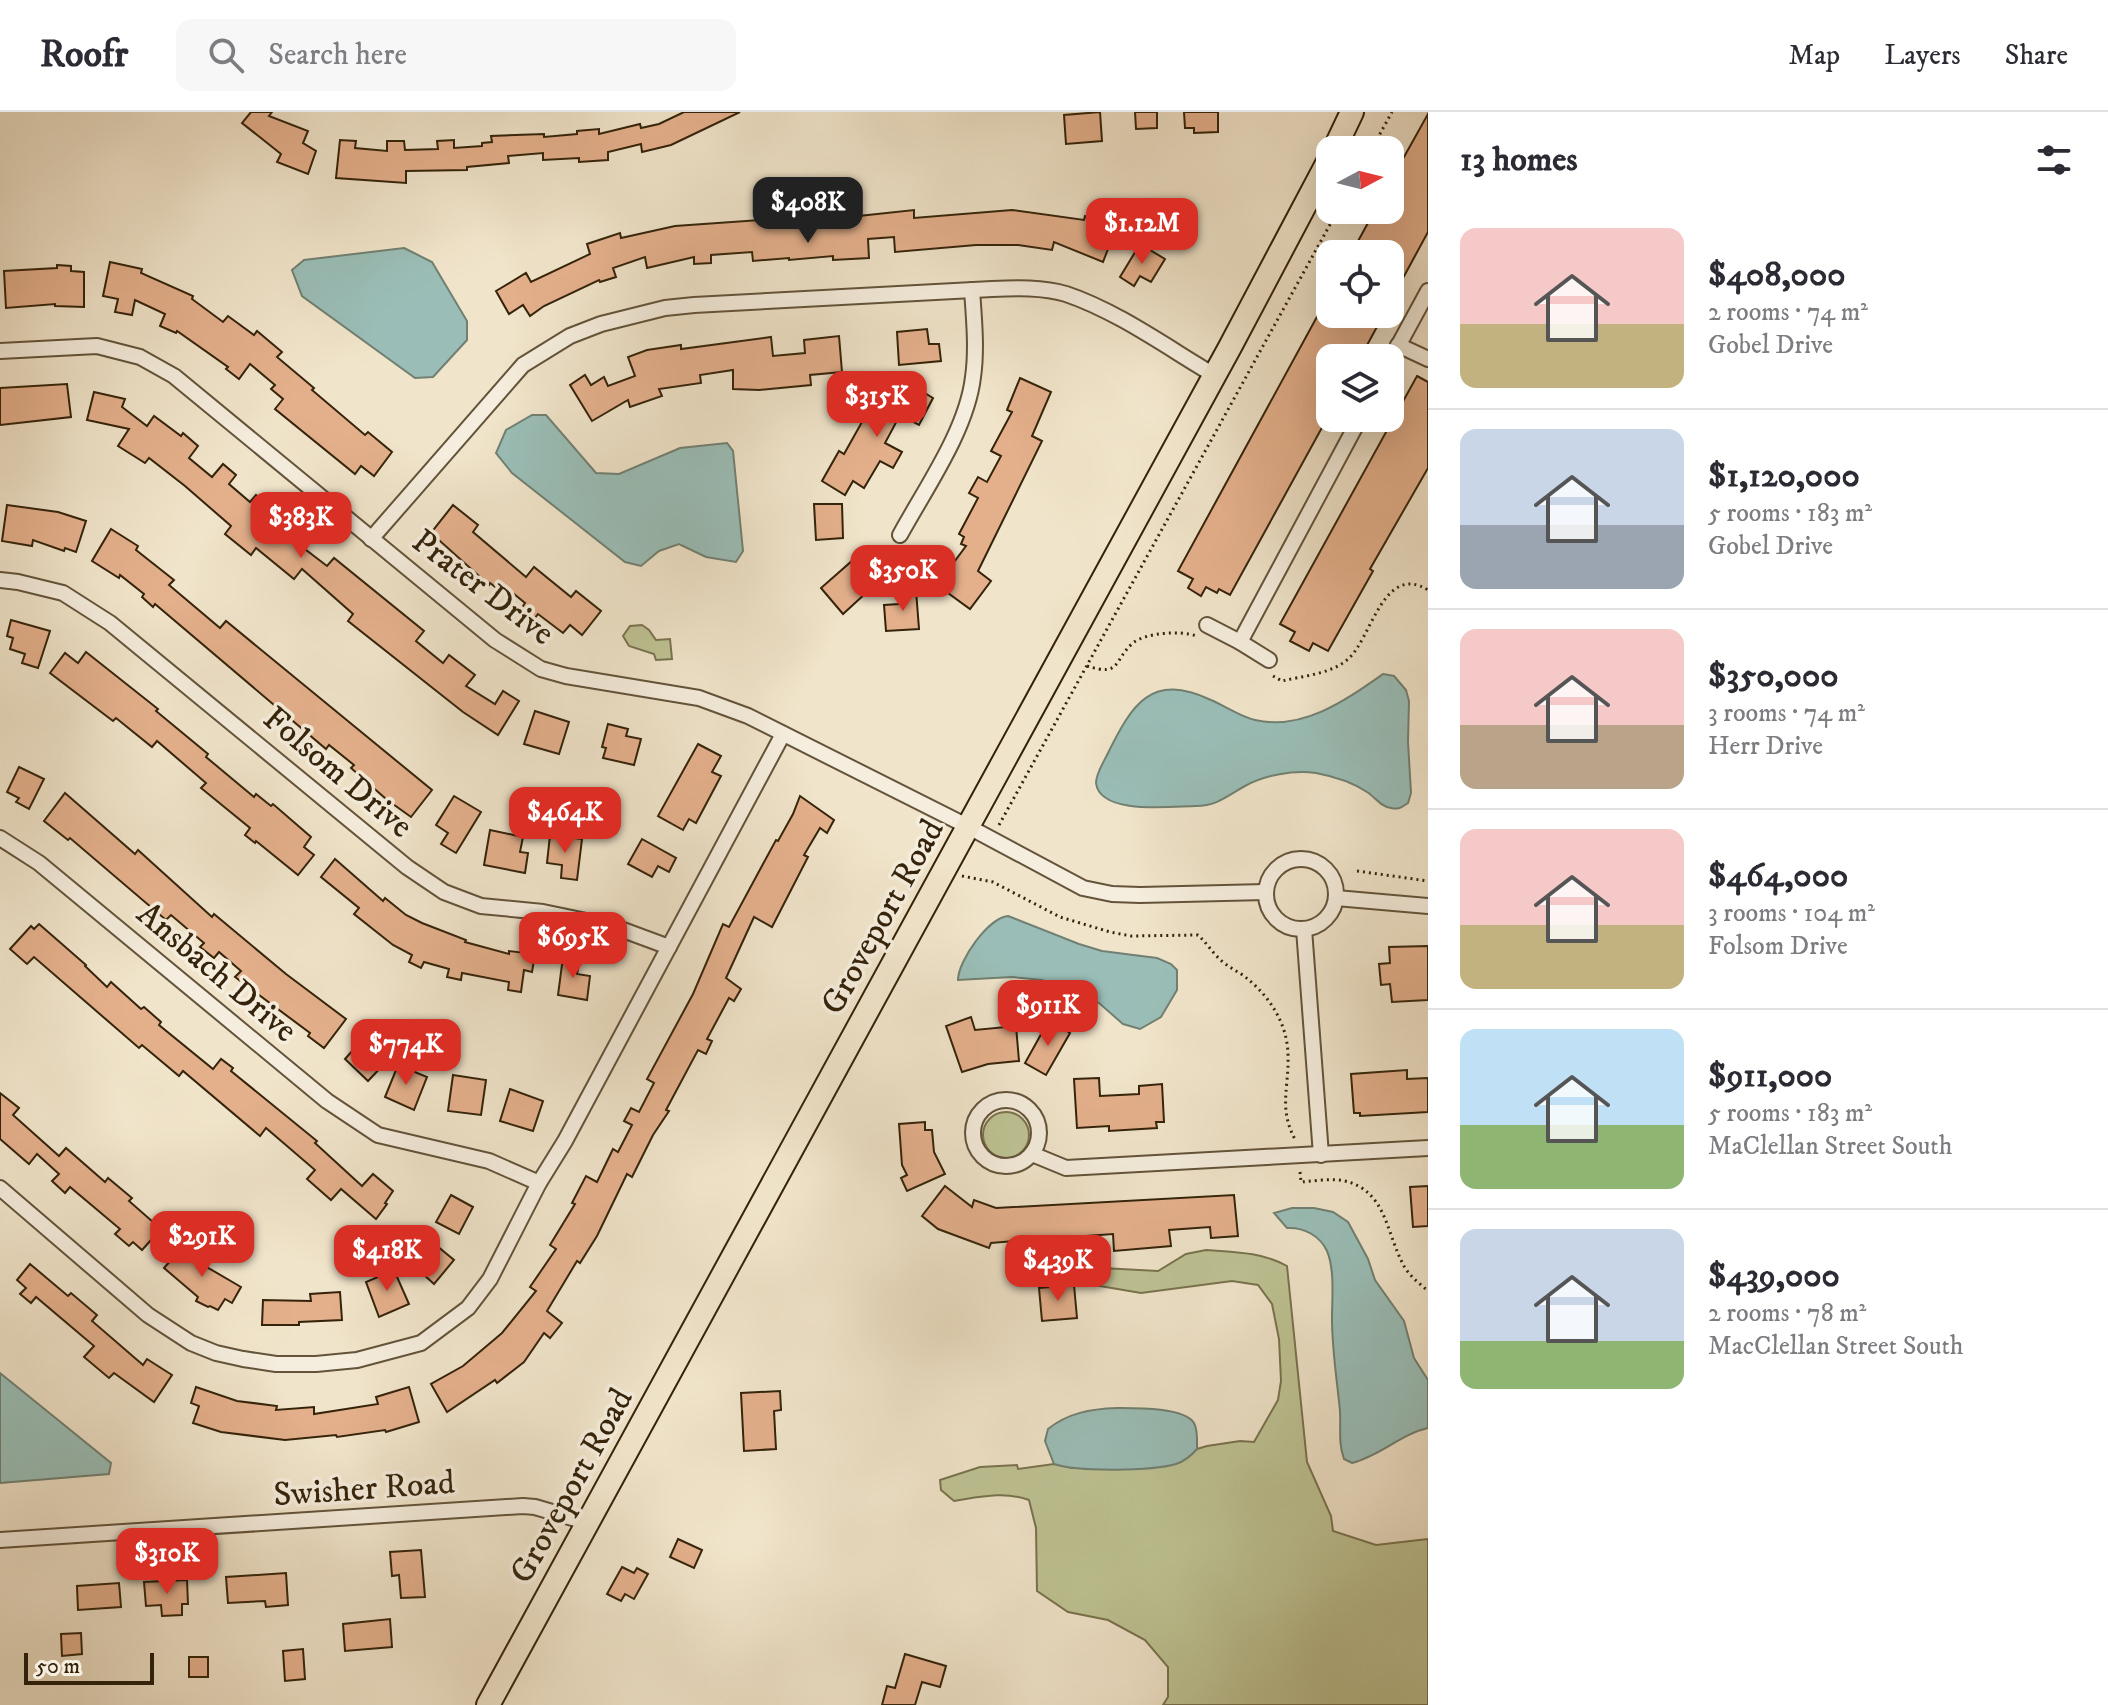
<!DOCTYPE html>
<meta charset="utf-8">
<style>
:root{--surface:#fff;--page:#f7f7f7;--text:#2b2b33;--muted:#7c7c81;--line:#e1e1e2;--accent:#d93025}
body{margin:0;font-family:"IM FELL DW Pica",serif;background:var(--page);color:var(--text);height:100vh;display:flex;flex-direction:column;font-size:30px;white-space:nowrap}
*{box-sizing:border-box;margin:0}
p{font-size:26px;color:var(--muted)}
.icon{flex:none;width:44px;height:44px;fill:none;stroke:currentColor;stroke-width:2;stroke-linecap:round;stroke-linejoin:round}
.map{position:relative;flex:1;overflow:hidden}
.sheet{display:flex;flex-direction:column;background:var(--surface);width:680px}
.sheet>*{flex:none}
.needle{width:52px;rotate:83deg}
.controls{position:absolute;left:1316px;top:24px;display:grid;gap:16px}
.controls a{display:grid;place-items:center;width:88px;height:88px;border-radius:16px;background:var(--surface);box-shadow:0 8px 32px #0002;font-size:40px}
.scale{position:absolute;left:24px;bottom:20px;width:130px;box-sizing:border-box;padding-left:8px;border:4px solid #34230a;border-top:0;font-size:22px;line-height:28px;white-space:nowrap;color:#34230a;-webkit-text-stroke:6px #f5eddd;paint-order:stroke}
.price{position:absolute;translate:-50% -68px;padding:0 18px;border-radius:16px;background:var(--accent);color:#fff;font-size:26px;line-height:52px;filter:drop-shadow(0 2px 4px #0008)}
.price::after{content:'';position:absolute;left:50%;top:48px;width:24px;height:18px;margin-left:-12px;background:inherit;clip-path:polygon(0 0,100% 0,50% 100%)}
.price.current{background:#222;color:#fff}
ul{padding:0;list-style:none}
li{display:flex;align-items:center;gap:24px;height:200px;padding:0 32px}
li+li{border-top:2px solid var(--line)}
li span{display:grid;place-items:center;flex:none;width:224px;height:160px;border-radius:16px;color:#555}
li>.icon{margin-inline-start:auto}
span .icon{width:96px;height:96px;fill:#fffc;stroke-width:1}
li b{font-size:34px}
h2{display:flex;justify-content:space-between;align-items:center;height:96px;padding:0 32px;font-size:34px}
header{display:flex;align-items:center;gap:48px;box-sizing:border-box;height:112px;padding:0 40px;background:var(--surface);border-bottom:2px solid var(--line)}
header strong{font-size:38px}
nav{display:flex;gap:44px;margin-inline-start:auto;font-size:28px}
.search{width:560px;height:72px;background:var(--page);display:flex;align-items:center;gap:20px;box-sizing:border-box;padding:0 28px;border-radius:16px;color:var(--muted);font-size:30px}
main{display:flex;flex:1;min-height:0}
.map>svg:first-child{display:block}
.green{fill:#bec394;stroke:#79734f;stroke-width:2}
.water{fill:#9abeb7;stroke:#718072;stroke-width:2}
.building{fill:#e4b08c;stroke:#34230a;stroke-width:2}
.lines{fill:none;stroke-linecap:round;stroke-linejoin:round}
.minor-casing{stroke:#63533a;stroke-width:18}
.primary-casing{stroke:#34230a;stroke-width:26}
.path{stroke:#34230a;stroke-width:3;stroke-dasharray:2 4;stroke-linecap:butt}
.minor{stroke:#f5eddd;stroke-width:14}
.primary{stroke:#f0e4ca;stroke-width:22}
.labels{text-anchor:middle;stroke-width:7;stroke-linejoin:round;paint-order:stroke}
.street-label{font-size:34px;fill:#34230a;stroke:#f5eddd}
</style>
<header>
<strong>Roofr</strong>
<div class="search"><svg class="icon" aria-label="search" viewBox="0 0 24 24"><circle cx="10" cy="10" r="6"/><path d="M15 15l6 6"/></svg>Search here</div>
<nav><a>Map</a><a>Layers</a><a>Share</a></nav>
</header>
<main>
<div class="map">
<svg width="1428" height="1593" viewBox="0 0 1428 1593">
<rect width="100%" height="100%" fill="#f0e4ca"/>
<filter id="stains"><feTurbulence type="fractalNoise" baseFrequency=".0025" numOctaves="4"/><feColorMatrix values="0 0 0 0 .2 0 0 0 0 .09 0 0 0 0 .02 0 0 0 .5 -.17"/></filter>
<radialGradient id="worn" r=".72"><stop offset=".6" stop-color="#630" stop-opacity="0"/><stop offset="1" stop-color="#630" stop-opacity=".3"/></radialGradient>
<g class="green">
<path d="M642,513L649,518L656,528L670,527L672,547L656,548L654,542L629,534L623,524L630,514Z"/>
<circle cx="1006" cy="1023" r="23"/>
<path d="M1206,1138C1234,1140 1262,1140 1287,1154L1307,1350L1331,1404L1333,1419L1376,1433L1428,1427V1593H1163L1168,1585V1555L1145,1528L1108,1508L1068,1500L1037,1479L1036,1416L1029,1388C1004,1379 980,1385 954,1389L941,1378L940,1368L980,1355L1017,1353L1018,1357L1054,1352L1072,1356L1152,1355L1180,1350L1197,1337L1207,1334L1240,1329L1254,1330L1278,1288L1281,1269L1279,1227L1272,1192L1258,1173L1232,1169L1141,1181L1047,1165L1042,1154L1050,1147L1086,1149L1102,1156L1158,1159L1186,1142Z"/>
</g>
<g class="water">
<path d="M404,136L432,150L467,209V228L433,265L415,266L302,184L292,158L304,148Z"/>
<path d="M532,303H546L596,361L619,362L680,336L727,331L733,339L743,439L736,450L706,445L679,432L659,439L641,454L625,450L512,361L496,341L506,318Z"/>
<path d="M1383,562L1394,564L1406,578L1409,589L1408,630L1411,681L1408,691C1402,695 1399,698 1391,696C1381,695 1375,685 1367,680C1352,670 1332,664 1316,661C1293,658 1265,663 1245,674C1227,684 1217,694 1196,694C1174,694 1100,704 1096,671C1096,662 1103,651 1107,643C1132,592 1151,560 1211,588C1225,594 1241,605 1255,608C1303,619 1346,588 1383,562Z"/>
<path d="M1008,804L1079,832L1102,839L1157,846L1171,852L1177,858V878L1161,905L1140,917L1123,912L1099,891L1042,868L1012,865L958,868C958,849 988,806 1008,804Z"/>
<path d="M1292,1096H1314L1333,1100L1348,1110L1368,1147L1375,1168L1404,1209L1414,1246L1428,1268V1316C1401,1322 1380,1344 1352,1351L1344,1347C1338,1331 1341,1316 1340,1299C1337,1268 1332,1238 1332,1207C1332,1187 1335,1158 1327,1139C1320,1124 1304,1115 1287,1116L1274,1101Z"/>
<path d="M0,1261L111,1351L109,1362L0,1371Z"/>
<path d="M1117,1296C1134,1296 1184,1295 1194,1311C1198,1318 1197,1330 1197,1337C1191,1344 1185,1349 1176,1352C1152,1359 1078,1360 1054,1352L1045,1329L1048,1317C1068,1301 1090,1297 1117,1296Z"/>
</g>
<g class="building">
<path d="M251,0H272L269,4L308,19L303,31L316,39L308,62L277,50L281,42L242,11Z"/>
<path d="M684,0H740L671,33L642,40L641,32L608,40V48L579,50V46L543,48V41L508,44L509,51L467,55V58L406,59V71L336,66L340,28L356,29L355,36L387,39V29H404L405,38L438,37L437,29L454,28V36L482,34V31L492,30L491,24L544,22V25L577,22V19L599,17V22L640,12L641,16L659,12Z"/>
<path d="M1100,0L1102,29L1066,32L1064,3Z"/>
<path d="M1135,0H1157V16L1136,17Z"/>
<path d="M1184,0H1218V20L1194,21V16H1185Z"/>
<path d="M1428,2V120L1390,190V142H1351L1375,98H1390V70Z"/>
<path d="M914,98V106L1012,98L1084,108L1085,104L1116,116L1103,150L1054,130L1052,138L1018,133H976L895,140L894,125L868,127L869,146L833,148V144L789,148V146L753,149L752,140L711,143V151L694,152V145L647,156L645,145L613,156L616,165L600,170L599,168L544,194L530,204L523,193L509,202L496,179L526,161L531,170L590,142L587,132L620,121L621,126L675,114L773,107L774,115L832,112L831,107Z"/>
<path d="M1140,132L1165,147L1151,170L1140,164L1134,174L1120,165Z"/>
<path d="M110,150L142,157L141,161L193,184L192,187L223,210L228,204L254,223L257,219L282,240L277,245L314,276L312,278L365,323L368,320L392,340L374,364L361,354L355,362L275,297L283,287L271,277L275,273L250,252L239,267L226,257L228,255L177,219L176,221L160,214L165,202L135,188L132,203L115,200L118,187L103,184Z"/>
<path d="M57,153L71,154V159L84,160V195L55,194V192L6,196L4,159L57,156Z"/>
<path d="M1330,181V202H1384L1360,246H1330V301L1230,483L1219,477L1217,481L1206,475L1201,484L1188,476L1193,467L1178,459Z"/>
<path d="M927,217L929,232H939L941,249L899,253L897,220Z"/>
<path d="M839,224L842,260L810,263L811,273L759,278L733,277V258L700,263L701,271L659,277L662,284L630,295L628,288L592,309L570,273L585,263L591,273L604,265L608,274L635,264L628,245L647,238L681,233V237L771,225L773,244L805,241L804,228Z"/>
<path d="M1417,264L1428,270V356L1370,457L1373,459L1328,539L1313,531L1309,539L1290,529L1295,520L1280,512Z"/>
<path d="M900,266L933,286L919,313L900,303L885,331L902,340L893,356L880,349L864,376L853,369L845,383L822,369L839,339L844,342L867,301L878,307Z"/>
<path d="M1020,266L1051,280L1032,324L1042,329L978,459L991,469L970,497L937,473L966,434L961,432L964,425L959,422L978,386L969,381L978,365L987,370L1001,344L991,339L1012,300L1007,298Z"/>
<path d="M67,272L71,305L0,313V276Z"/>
<path d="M94,280L125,287L122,295L147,314L154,304L181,324L183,321L198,334L189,346L212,365L223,352L236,363L229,372L250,390L256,383L269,394L258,407L283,427L295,413L309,424L301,434L327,454L334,446L424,519L416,529L443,551L449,543L475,563L466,574L495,592L503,579L519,589L498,623L463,600L348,509L353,502L302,457L294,467L256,436L251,443L225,422L231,414L185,374L149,346L145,351L118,334L129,317L87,308Z"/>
<path d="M814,392H842L843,426L816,428Z"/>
<path d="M7,393L58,400L86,409L76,440L65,436L64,439L33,428L32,434L2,429Z"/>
<path d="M453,393L478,413L473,420L526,465L534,455L571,485L576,479L601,499L582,523L570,513L563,521L538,502L533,508L521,497L525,491L502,472L498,477L490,471L489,473L431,421Z"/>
<path d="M111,417L138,434L136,438L174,468L169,473L220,516L226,509L432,678L411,705L386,687L351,656L354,653L329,633L326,637L155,492L153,495L142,485L144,482L120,463L119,466L92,449Z"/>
<path d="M853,448L865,461L855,469L866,481L843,502L821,476Z"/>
<path d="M916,478L919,517L886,519L884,493L899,492L898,479Z"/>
<path d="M11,508L50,519L38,556L22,551L25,542L10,537L13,526L7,524Z"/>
<path d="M86,540L158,597L156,599L208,642L206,645L254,685L256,682L271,694L273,692L311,725L304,735L314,743L298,763L256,729L255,731L245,723L250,716L201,676L206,671L157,629L152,635L116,606L113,609L50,561L65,541L78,551Z"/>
<path d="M535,599L569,610L559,642L524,632Z"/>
<path d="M608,612L628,617L626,624L641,627L634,653L603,646L606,636L602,635Z"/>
<path d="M698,632L721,644L712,660L721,664L696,711L689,707L683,718L658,704Z"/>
<path d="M19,655L44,667L29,697L16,690L19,686L7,680Z"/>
<path d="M65,681L135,742L138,738L212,805L214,802L286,862L346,907L324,936L308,924L310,921L235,865L241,859L219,840L214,846L200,835L204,831L171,803L166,808L70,726L68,728L44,709Z"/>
<path d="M454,684L481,700L456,741L441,732L448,721L436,713Z"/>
<path d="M800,684L834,708L827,721L820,716L804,743L808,745L772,815L754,805L726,866L741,877L734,889L729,886L707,927L712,929L706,942L698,938L666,998L669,999L653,1023L632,1065L627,1062L597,1124L580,1151L577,1149L547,1199L562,1211L550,1226L544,1221L524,1250L497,1271L495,1268L447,1300L431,1272L463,1254L502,1221L536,1179L530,1175L556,1137L550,1133L575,1092L572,1091L586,1064L597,1070L613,1037L618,1040L632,1013L624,1009L631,996L639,1000L654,971L647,967L693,882L723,812L729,815L776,728L778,729L793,702Z"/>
<path d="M490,718L523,725L520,740L528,741L525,761L484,753Z"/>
<path d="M550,723L582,727L577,768L561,766L562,753L547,751Z"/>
<path d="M642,727L676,746L669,760L658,754L652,765L628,752Z"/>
<path d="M335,747L383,789L385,786L406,803L422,811L466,828L465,830L509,842V839L535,842L532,860L524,858L521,880L508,878L509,870L462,861L461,868L447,865L449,857L424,850L421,856L409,850L412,843L393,833L354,802L359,796L321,765Z"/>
<path d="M39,812L86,853L85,854L107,875L111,870L141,897L144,895L161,910L159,913L213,957L221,947L233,956L231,959L317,1029L315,1031L362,1074L373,1062L393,1079L385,1091L387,1092L376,1107L341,1077L331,1088L307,1067L315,1058L266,1016L260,1024L183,959L179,964L142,933L139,936L34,845L27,852L10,837L31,814L34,817Z"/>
<path d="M1428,834V888L1392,890L1390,872L1381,873L1379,852L1390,851L1389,835Z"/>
<path d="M563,845L580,847L577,862L590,864L587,888L558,883Z"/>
<path d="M971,905L975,918L1016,914L1019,949L988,952L962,960L946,914Z"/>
<path d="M1049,908L1070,921L1046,963L1025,951Z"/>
<path d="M361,929L385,951L368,969L345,947Z"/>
<path d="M398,953L427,965L414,998L385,985Z"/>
<path d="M1407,958V967L1428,966V1000L1360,1004V1001H1354L1351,962Z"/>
<path d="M453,963L486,968L481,1003L448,999Z"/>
<path d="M1099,966L1100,984L1139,982V974L1162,972L1164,1010H1156L1157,1016L1109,1019V1014L1077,1016L1074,967Z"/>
<path d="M510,977L543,989L533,1019L500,1009Z"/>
<path d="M0,981L19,996L13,1003L59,1044L66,1036L105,1070L108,1066L132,1086L129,1089L161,1117L142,1138L133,1130L129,1134L115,1122L120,1117L70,1075L65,1081L52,1069L59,1062L37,1042L29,1052L0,1027Z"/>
<path d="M925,1010V1018H932L934,1040L945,1062L907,1079L901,1066L907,1063L902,1053L899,1012Z"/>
<path d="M945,1074L972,1095L974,1088L996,1096L1234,1083L1238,1124L1211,1126L1210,1115L1169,1118L1171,1134L1114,1139L1113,1122L1073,1125L1074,1135L1051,1136L1050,1126L991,1131L989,1136L938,1117L922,1104Z"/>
<path d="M1428,1074V1114L1413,1115L1410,1075Z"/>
<path d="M451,1083L473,1095L459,1122L436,1110Z"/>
<path d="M431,1129L454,1148L434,1172L412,1152Z"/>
<path d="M186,1131L208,1151L205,1154L241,1175L232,1191L225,1187L218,1198L210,1194L208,1195L196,1189L198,1185L164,1156Z"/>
<path d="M30,1152L68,1184L71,1181L97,1203L92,1209L143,1253L147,1247L172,1263L154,1290L114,1261L109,1266L84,1245L94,1234L36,1185L31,1191L20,1182L26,1176L17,1168Z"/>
<path d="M394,1158L409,1192L379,1205L366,1170Z"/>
<path d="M1074,1173L1077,1206L1042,1209L1039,1176Z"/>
<path d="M340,1180L342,1208L299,1210V1213H262L263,1188L311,1189L310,1182Z"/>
<path d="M196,1275L237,1289L277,1294L276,1298L314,1295V1302L378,1292L376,1285L409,1275L419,1310L386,1320L385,1318L337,1325L336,1323L285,1328L221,1320L193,1311L199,1294L191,1291Z"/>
<path d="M780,1279L781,1298L774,1299L776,1337L744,1339L741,1281Z"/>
<path d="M678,1427L702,1438L694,1456L670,1445Z"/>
<path d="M421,1438L425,1485L401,1486L399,1463L392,1464L390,1440Z"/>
<path d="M622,1455L634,1461L637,1456L648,1462L634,1487L625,1482L621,1489L607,1482Z"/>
<path d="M286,1461L288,1493L266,1495L265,1489L228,1491L226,1465Z"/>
<path d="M187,1468L188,1492H182V1503L162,1504L161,1493L146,1494L144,1470Z"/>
<path d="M119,1471L121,1495L78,1498L77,1474Z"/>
<path d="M390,1507L392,1535L345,1539L343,1512Z"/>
<path d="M81,1521L82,1542L62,1544L61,1522Z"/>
<path d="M303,1537L305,1567L285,1569L283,1539Z"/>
<path d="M905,1542L946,1554L940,1575L922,1570L915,1593H882L887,1574L895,1576Z"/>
<rect x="189" y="1545" width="19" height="20"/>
</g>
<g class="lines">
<defs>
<g id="minor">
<path d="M1398,233L1428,247"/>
<path d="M0,239L97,234L140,245L174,264L495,528L541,557L566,564L699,586L748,604L969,715L1083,776L1112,782L1140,783L1266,780"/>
<path d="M1390,249L1428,179"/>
<path d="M900,423C925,377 967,318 973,265C977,237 974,207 972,178"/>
<path d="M371,427L523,253L570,224L601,212L665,196L694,193L992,177C1016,176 1043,175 1066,182C1117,199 1168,236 1214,263"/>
<path d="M0,468L18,470L63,481L110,511L407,755L444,780L481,794L543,800L615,815L669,835"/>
<path d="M1207,513L1240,530"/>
<path d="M1269,548L1240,530L1360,306"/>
<path d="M0,726L39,751L327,989L378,1023L489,1049L539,1071"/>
<circle cx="1301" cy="782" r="35"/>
<path d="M1336,786L1428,794"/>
<path d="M1304,817L1321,1043"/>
<circle cx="1006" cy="1021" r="33"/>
<path d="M1032,1042L1066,1056L1428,1036"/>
<path d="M0,1076L148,1203L191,1231L216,1241L243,1247L276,1252H316L357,1248L421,1231L468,1196L490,1167L539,1071L565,1029L783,622"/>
<path d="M0,1428L523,1394L535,1395L586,1410"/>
</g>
<g id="primary">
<path d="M1334,38L1352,0"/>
<path d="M488,1593L1230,235L1330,46"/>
</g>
</defs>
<use href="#minor" class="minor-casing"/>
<use href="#primary" class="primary-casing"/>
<g class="path">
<path d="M1371,38L1392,0"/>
<path d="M1087,554C1122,565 1113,548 1133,531C1144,521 1182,518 1196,524"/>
<path d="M1273,564L1282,569C1302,564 1332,562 1348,547C1371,528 1383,450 1428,478"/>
<path d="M999,713L1338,98"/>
<path d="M913,738L928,745"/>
<path d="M1357,759L1428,769"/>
<path d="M962,764L993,770L1060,805L1110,820L1131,824L1198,823C1207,831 1213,842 1223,850C1230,856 1237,859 1244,864C1269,883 1288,912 1288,944C1289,977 1278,997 1296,1029"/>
<path d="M1300,1060L1301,1070C1315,1069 1331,1066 1345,1069C1386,1079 1386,1120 1403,1152C1408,1163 1419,1171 1428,1179"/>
</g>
<use href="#minor" class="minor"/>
<use href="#primary" class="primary"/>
</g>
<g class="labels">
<g class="street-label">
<text transform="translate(484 474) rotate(37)" y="12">Prater Drive</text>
<text transform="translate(339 659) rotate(40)" y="12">Folsom Drive</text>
<text transform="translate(881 804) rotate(-61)" y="12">Groveport Road</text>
<text transform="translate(218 859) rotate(40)" y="12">Ansbach Drive</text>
<text transform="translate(570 1373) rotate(-61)" y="12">Groveport Road</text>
<text transform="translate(364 1375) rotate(-4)" y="12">Swisher Road</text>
</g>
</g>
<rect width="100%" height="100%" filter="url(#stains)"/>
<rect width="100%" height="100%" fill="url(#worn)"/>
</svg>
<div class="controls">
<a><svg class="needle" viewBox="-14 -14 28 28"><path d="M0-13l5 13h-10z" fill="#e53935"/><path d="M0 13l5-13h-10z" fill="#7c7c81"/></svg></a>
<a><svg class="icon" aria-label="locate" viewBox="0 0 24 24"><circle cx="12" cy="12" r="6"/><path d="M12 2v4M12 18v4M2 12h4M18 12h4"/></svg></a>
<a><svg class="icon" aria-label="layers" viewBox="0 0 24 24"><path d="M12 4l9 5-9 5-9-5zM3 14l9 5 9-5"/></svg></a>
</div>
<div class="scale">50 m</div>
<b class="price current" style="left:808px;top:133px">$408K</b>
<b class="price" style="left:1142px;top:154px">$1.12M</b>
<b class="price" style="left:877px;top:327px">$315K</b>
<b class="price" style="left:301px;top:448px">$383K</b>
<b class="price" style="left:903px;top:501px">$350K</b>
<b class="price" style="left:565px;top:743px">$464K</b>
<b class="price" style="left:573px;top:868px">$695K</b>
<b class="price" style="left:1048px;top:936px">$911K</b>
<b class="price" style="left:406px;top:975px">$774K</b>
<b class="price" style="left:202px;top:1167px">$291K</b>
<b class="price" style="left:387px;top:1181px">$418K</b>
<b class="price" style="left:1058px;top:1191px">$439K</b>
<b class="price" style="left:167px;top:1484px">$310K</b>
</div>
<section class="sheet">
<h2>13 homes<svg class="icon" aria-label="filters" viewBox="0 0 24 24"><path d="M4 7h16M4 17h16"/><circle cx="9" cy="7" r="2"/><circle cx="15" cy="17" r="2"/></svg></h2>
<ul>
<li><span style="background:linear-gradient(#f6c9c9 60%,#c2b280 0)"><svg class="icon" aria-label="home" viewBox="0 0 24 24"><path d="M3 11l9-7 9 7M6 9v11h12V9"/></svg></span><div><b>$408,000</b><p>2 rooms · 74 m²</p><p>Gobel Drive</p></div></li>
<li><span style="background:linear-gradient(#c9d6e8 60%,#9aa5b1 0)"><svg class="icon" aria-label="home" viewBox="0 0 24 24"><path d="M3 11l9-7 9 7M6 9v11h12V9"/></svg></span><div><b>$1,120,000</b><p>5 rooms · 183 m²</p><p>Gobel Drive</p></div></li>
<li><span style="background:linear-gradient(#f6c9c9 60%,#b9a48a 0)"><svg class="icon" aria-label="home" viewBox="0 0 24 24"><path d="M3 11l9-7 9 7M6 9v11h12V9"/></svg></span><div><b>$350,000</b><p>3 rooms · 74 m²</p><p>Herr Drive</p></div></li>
<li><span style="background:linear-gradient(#f6c9c9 60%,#c2b280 0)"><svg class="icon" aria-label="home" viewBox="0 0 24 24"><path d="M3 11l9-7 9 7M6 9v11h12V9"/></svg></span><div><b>$464,000</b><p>3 rooms · 104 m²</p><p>Folsom Drive</p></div></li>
<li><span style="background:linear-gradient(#bfe0f5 60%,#8fb573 0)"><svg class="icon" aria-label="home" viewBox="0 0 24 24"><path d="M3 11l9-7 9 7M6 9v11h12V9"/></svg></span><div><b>$911,000</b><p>5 rooms · 183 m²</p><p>MaClellan Street South</p></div></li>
<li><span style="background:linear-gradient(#c9d6e8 70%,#8fb573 0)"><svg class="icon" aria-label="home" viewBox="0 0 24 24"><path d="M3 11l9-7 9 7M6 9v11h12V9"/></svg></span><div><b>$439,000</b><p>2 rooms · 78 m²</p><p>MacClellan Street South</p></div></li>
</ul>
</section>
</main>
